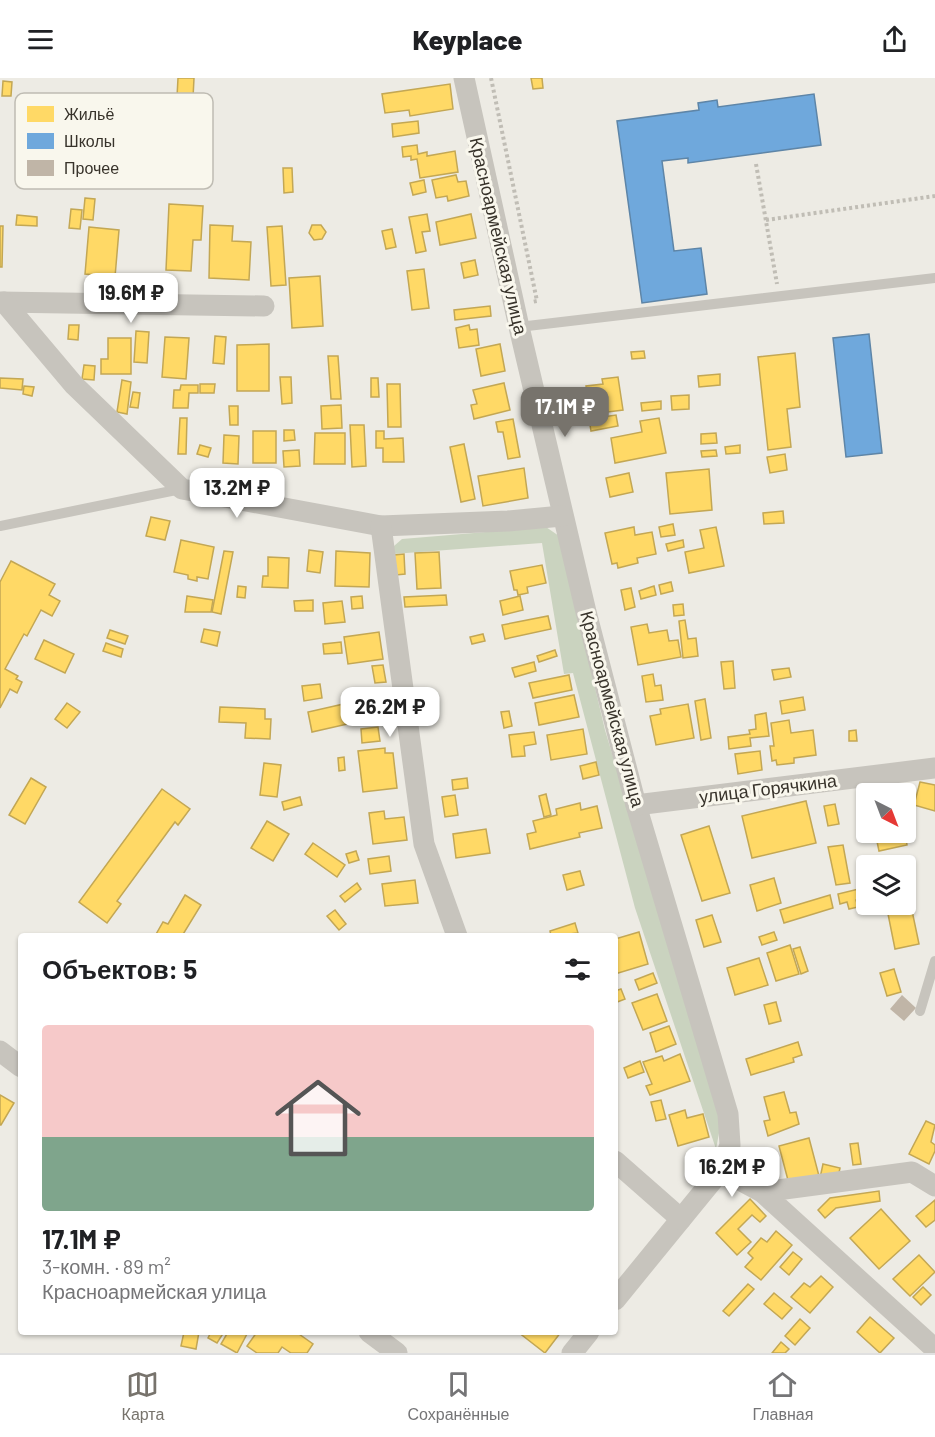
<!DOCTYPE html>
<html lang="ru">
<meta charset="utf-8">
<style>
:root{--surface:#fff;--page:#f6f6f6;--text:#202124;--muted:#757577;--line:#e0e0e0;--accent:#77736c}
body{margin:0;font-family:Barlow,sans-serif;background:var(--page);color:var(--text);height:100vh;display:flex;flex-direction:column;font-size:22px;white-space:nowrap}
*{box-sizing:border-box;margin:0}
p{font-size:20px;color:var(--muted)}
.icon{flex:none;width:33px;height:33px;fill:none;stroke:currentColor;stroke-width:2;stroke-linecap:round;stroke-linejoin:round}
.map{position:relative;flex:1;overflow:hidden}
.drawer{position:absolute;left:18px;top:855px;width:600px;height:402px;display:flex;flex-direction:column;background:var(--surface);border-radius:6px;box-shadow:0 2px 4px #0004}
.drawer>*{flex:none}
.needle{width:39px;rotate:138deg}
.tools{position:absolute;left:856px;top:705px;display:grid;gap:12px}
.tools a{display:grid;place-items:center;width:60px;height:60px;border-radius:6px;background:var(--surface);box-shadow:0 2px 4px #0004;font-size:30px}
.price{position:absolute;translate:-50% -51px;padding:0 14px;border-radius:12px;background:#fff;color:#222;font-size:20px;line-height:39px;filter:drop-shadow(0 2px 3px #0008)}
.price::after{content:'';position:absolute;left:50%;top:36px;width:18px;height:14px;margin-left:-9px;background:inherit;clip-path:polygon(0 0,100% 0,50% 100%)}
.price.active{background:var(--accent);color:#fff}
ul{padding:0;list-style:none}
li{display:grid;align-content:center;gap:12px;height:318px;padding:0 24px}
li span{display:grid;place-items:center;height:186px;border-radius:6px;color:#555}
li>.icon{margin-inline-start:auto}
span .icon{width:108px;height:108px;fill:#fffc;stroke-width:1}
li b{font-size:26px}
h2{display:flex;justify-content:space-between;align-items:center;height:72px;padding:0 24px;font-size:26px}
header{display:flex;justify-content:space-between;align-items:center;height:78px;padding:0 24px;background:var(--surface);font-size:27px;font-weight:800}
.tabs{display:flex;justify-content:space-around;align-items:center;height:84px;border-top:2px solid var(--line);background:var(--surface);font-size:16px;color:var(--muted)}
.tabs a{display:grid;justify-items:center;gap:3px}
.tabs .active{color:var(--accent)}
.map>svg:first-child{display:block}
.green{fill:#cad3bf}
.homes{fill:#ffd966;stroke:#c3a754;stroke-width:1.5}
.schools{fill:#6fa8dc;stroke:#5e85a7;stroke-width:1.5}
.building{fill:#c0b5a7}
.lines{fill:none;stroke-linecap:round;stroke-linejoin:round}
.path{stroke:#c0bdb5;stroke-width:4;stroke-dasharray:3 3;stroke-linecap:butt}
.lane{stroke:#c7c4bd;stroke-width:10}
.street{stroke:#c7c4bd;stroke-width:21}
.labels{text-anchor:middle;stroke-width:6;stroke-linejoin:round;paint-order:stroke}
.street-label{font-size:18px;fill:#38332b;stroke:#f9f7ed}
.key{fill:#f9f7ed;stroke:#bfbcb3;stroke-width:1.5}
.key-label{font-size:16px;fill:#38332b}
</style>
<header><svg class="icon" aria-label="menu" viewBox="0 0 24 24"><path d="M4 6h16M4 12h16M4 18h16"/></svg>Keyplace<svg class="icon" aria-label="share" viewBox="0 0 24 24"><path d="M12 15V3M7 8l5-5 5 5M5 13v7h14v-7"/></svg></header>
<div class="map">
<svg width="935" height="1275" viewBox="0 0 935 1275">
<rect width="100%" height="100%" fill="#edebe4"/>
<path class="green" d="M546,449L559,458L605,652L719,1034L720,1050L716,1071L635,830L573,595L564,596L542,465L393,476L394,468L402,461Z"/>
<g class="homes">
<path d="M178,0H194L193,20L177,19Z"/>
<path d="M531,0H542L543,10L533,11Z"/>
<path d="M3,3L12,4L11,18H2Z"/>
<path d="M450,6L453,31L410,38L409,32L385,35L382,16Z"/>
<path d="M418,43L419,55L393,59L392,46Z"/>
<path d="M417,67L418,76L427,74V78L455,73L458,94L420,100L417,81L411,82V78L403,79L402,69Z"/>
<path d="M283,90H292L293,114L284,115Z"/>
<path d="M456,97L458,104L466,103L469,118L448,123L447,118L436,120L432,102Z"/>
<path d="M424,102L426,114L413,117L410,105Z"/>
<path d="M85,120L95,121L93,142L83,141Z"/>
<path d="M169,126L203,128L201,162H193L191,193L166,192Z"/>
<path d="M71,131L82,132L80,151L69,150Z"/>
<path d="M427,136L430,153L422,154L426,173L416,175L409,139Z"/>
<path d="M471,136L476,160L440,167L436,144Z"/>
<path d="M17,137L37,139V148L16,147Z"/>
<path d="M210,147L233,148L232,163L251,164L249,202L209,200Z"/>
<path d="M312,147H321L326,154L322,161L314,162L309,155Z"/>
<path d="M0,148H3L2,189H0Z"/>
<path d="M282,148L286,207L271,208L267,149Z"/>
<path d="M89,149L119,152L115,199L85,196Z"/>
<path d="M392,151L396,169L386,171L382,153Z"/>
<path d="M475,182L478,197L464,200L461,185Z"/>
<path d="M424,191L429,230L412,232L407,193Z"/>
<path d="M320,198L323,248L292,250L289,200Z"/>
<path d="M490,228L491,238L455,242L454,232Z"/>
<path d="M69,247H79L78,262L68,261Z"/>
<path d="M469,247L470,252L477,251L479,267L459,270L456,250Z"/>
<path d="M136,253L149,254L147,285L134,284Z"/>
<path d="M215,258L226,259L224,286L213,285Z"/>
<path d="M165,259L189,260L186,301L162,299Z"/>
<path d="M108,260H131V296H101V281H108Z"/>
<path d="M269,266V313H237V267Z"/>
<path d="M500,266L505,293L481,298L476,271Z"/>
<path d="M644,273L645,280L632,281L631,274Z"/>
<path d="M795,275L800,329L787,331L791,369L768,372L758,279Z"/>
<path d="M328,278H338L341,321H331Z"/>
<path d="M84,287L95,288L94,302L82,301Z"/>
<path d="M720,296V307L699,309L698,298Z"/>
<path d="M280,299H291L292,325L282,326Z"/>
<path d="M618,299L623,332L608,334L607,330L590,332L586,308L603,306L602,301Z"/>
<path d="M0,300L23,301L22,312L0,310Z"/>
<path d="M371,300H378L379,319H371Z"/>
<path d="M122,302L131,304L127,336L117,334Z"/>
<path d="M504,305L510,332L474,341L471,327L477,326L473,312Z"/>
<path d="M200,306H215L214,315H200Z"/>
<path d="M387,306H400L401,349H388Z"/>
<path d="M181,307H198V315H189L188,330H173L174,312H180Z"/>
<path d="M24,308L34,309L32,318L23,316Z"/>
<path d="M133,314L140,315L138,330L130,329Z"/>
<path d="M689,317V331L672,332L671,318Z"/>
<path d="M661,323V331L642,333L641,325Z"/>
<path d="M341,327L342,350L322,351L321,328Z"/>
<path d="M229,328H238V347H230Z"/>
<path d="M616,337L618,348L591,353L589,341Z"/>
<path d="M180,340H187L186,376H178Z"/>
<path d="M659,340L666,375L615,385L611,360L642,354L640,343Z"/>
<path d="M513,341L520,379L508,381L503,354H498L496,344Z"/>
<path d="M350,347H364L366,388L352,389Z"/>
<path d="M284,352H294L295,362L284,363Z"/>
<rect x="253" y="353" width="23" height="32"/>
<path d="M376,353H384V361L403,360L404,384H383V370H376Z"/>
<path d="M315,355H345V386H314Z"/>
<path d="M716,355L717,365L701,366V356Z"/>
<path d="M224,357L239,358L238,386L223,385Z"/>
<path d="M464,366L475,421L461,424L450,369Z"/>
<path d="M200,367L211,370L208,379L197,376Z"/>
<path d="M740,367V375L726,376L725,369Z"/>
<path d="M299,372L300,388L284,389L283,373Z"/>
<path d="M716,372L717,378L702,379L701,373Z"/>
<path d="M785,376L787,392L770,395L767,379Z"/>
<path d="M524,390L528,420L483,428L478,398Z"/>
<path d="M709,391L712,432L670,436L666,395Z"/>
<path d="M629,395L633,414L610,419L606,400Z"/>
<path d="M783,433L784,445L764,446L763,435Z"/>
<path d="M151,439L170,443L165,462L146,458Z"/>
<path d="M673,446L675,457L661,459L659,449Z"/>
<path d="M634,449L635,457L652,454L656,476L637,480L638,485L618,490L617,485L612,486L605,455Z"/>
<path d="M716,449L724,488L689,495L685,474L704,470L700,452Z"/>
<path d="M181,462L214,469L208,501L197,499V503L188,501V497L174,494Z"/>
<path d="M683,462L684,469L668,473L666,466Z"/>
<path d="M309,472L323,474L320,495L307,493Z"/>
<path d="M224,473L233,474L221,536L212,534Z"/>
<path d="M336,473L370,475L369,509L335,508Z"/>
<path d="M439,474L441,510L417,511L415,475Z"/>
<path d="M404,476L405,496L396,497L394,477Z"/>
<path d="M268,479L289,480L288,510L262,509L263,498H268Z"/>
<path d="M11,483L55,506L49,517L60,523L52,538L41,532L27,558L24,556L5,591L18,598L16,601L22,604L17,615L10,611L0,630V504Z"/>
<path d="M542,487L546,505L527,509L528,515L518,517L517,512H514L510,493Z"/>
<path d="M671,504L673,513L661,516L659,507Z"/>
<path d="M238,508L246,509L245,520L237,519Z"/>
<path d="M654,508L656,517L641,521L639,513Z"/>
<path d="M631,510L635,529L625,532L621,512Z"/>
<path d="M446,517L447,527L405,529L404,519Z"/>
<path d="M187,518L213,522L211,534H185Z"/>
<path d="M362,518L363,530L352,531L351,519Z"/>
<path d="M520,518L523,532L503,537L500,523Z"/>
<path d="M313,522V533H295L294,523Z"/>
<path d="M342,523L345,544L325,546L323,525Z"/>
<path d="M683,526L684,537L674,538L673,527Z"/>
<path d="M548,538L551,551L505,561L502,547Z"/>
<path d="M685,542L688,561L696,560L698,578L683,580L679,543Z"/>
<path d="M647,546L649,555L667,552L669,563L678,562L681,579L638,587L631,549Z"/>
<path d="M204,551L220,554L217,568L201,564Z"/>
<path d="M110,552L128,558L125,566L107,560Z"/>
<path d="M379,554L383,581L348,586L344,559Z"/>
<path d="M483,556L485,563L472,566L470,559Z"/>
<path d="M44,562L74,576L65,595L35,581Z"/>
<path d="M341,564L342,575L324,576L323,566Z"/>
<path d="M106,565L123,571L121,579L103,573Z"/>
<path d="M555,572L557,578L539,584L537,578Z"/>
<path d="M733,583L735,610L724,611L721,584Z"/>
<path d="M534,584L536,593L515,599L512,590Z"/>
<path d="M383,587L386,604L375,605L372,588Z"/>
<path d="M789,590L791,599L774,602L772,592Z"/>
<path d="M653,596L655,608L661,607L663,622L646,624L642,598Z"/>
<path d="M569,597L572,612L533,620L529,605Z"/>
<path d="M320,606L322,620L304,623L302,608Z"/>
<path d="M574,617L579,639L539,647L535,625Z"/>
<path d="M803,619L805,632L782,636L780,623Z"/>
<path d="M705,621L711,660L701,662L695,623Z"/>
<path d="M67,625L80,634L67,650L55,641Z"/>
<path d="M348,625L352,645L312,654L308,634Z"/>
<path d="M688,626L694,660L656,667L650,638L661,636L660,631Z"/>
<path d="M220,629L265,631V641H271L270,661L245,660L246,645L219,644Z"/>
<path d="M509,633L512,648L504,650L501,634Z"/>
<path d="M766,635L769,658L750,660L751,668L729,671L728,659L750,656L749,652L756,651L755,637Z"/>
<path d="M789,642L791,655L813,652L816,677L794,680V685L777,687L776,682L772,683L770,668H774L771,645Z"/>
<path d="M378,649L380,663L362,665L361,651Z"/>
<path d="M583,651L587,676L551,682L547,657Z"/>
<path d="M856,652L857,663H849V653Z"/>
<path d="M534,654L536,666L524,668L525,678L512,679L509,657Z"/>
<path d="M385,670V675H393L397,710L363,714L358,673Z"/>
<path d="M760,673L762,692L738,696L735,676Z"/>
<path d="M344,679L345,692L339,693L338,680Z"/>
<path d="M596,684L599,697L583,701L580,688Z"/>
<path d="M264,685L281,687L277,719L260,717Z"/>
<path d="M31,700L46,709L25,746L9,737Z"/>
<path d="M467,700L468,710L453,712L452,702Z"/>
<path d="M920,704L935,707V733L914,727Z"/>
<path d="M892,710L893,716H867L865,740L861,715Z"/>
<path d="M162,711L190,731L178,747L175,744L117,823L121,826L107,845L79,824Z"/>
<path d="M546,716L551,737L544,739L539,718Z"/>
<path d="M455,717L458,737L445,739L442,719Z"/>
<path d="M300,719L302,727L284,732L282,724Z"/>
<path d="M806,723L816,765L752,780L742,738Z"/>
<path d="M580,725L581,732L597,728L602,750L579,755L580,759L530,771L527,756L536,754L533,743L557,737L556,731Z"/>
<path d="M835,726L839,746L828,748L824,728Z"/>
<path d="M384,733L385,741L404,739L407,762L373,766L369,735Z"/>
<path d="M267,743L289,756L273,783L251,770Z"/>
<path d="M709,748L730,815L702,823L681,757Z"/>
<path d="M486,751L490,775L456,780L453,756Z"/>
<path d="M875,754H905L907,767L879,773Z"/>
<path d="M313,765L345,787L337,799L305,776Z"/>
<path d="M843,767L850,805L836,807L828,769Z"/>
<path d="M356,773L359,782L349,785L346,776Z"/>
<path d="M389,778L391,793L370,796L368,781Z"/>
<path d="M580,793L584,807L567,812L563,797Z"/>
<path d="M774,800L781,825L757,833L750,807Z"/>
<path d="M415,802L418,825L385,828L382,806Z"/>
<path d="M906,804L919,866L895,871L886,826H906Z"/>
<path d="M357,805L361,811L345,824L340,818Z"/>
<path d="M867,809V819L856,822L858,829L849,831L847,824L840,826L838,816Z"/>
<path d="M185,817L201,827L182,858H155L163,844L168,846Z"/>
<path d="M830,817L833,830L784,845L780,832Z"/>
<path d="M335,832L346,846L339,852L327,838Z"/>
<path d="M712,837L721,864L704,869L696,842Z"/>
<path d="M575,845L578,855L551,858L550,853Z"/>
<path d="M639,854L648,886L615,896V861Z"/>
<path d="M774,854L777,862L762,867L759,859Z"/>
<path d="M790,867L799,896L776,903L767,875Z"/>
<path d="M800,869L808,893L801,896L793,871Z"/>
<path d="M759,880L768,907L735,917L727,890Z"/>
<path d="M894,891L901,914L887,918L880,895Z"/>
<path d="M653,895L657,905L639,912L635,902Z"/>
<path d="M621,911L625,921L615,925V913Z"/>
<path d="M657,916L667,943L643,952L632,925Z"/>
<path d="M776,924L781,943L769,946L764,927Z"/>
<path d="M669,948L676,966L656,974L650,955Z"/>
<path d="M798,964L802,977L793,980L794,984L751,997L746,981Z"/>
<path d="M680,976L690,1003L650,1017L646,1008L652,1006L643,984L662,978L664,983Z"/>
<path d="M640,983L644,994L628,1000L624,990Z"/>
<path d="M784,1014L790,1035L796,1034L799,1046L768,1058L764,1043L770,1042L764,1019Z"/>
<path d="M0,1017L14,1025L1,1047H0Z"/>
<path d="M661,1022L666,1041L656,1043L651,1024Z"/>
<path d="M685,1032L687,1040L703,1036L709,1059L678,1068L669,1037Z"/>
<path d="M926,1043L935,1047L931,1064L935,1067V1073L929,1086L909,1076Z"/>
<path d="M809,1060L819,1098L789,1106L779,1068Z"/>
<path d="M858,1065L861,1086L853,1087L850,1066Z"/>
<path d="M823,1086L840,1090L837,1104L820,1100Z"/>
<path d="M879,1113L880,1123L836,1130L825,1140L818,1132L830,1120Z"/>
<path d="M750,1121L766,1138L760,1144L752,1137L738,1151L751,1164L737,1177L716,1155Z"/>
<path d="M935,1122V1142L926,1149L916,1138Z"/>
<path d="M881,1131L910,1163L879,1191L850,1160Z"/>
<path d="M776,1153L792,1167L761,1202L745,1189L753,1180L748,1175L761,1160L767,1164Z"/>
<path d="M793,1174L802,1181L789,1197L780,1189Z"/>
<path d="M919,1177L935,1194L910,1218L893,1201Z"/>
<path d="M821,1198L833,1209L810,1235L791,1219L804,1205L810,1209Z"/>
<path d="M748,1206L754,1211L729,1238L723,1233Z"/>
<path d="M923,1209L931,1217L921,1227L913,1219Z"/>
<path d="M774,1215L792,1230L782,1241L764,1226Z"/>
<path d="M870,1239L894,1260L880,1275L857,1254Z"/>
<path d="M800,1241L810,1250L795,1267L785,1258Z"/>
<path d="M184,1254H199L196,1271L181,1268Z"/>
<path d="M211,1254H224L217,1265L208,1260Z"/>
<path d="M228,1254H248L237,1275L221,1266Z"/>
<path d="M257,1254H296L313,1266L307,1275H291L282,1269L278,1275H257L247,1268Z"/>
<path d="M518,1254H561L545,1275Z"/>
<path d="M781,1264L789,1271L785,1275H772Z"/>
</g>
<g class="schools">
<path d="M814,16L821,67L688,85V80L662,83L674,173L701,170L707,216L642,225L617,43L699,32L698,25L717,22L718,29Z"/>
<path d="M869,256L882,375L846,379L833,260Z"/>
</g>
<path class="building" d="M902,917L916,930L904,943L890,931Z"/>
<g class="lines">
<g class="path">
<path d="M491,0L537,223L532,224"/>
<path d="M756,86L777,206"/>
<path d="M766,142L935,118"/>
</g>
<g class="lane">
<path d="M519,249L935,200"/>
<path d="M0,448L181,411"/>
<path d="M920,933L935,883"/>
</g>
<g class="street">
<path d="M464,0L519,249L586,534L636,727L728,1036L730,1067L721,1092L615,1222"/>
<path d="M0,224L264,228"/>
<path d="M4,224L74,307L182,411L381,448L508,443L562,438"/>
<path d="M381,448L424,766L457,858"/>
<path d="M636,727L935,690"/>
<path d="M0,973L21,989"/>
<path d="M615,1083L681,1141"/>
<path d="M721,1092L762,1114"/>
<path d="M935,1108L912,1094L762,1114L935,1271"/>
<path d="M369,1254L397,1275"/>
<path d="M572,1275L589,1254"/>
</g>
</g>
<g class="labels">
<g class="street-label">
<text transform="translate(498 158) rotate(77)" y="6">Красноармейская улица</text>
<text transform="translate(612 631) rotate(75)" y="6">Красноармейская улица</text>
<text transform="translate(768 711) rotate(-7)" y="6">улица Горячкина</text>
</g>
</g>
<rect x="15" y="15" width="198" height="96" rx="9" class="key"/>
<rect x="27" y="28" width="27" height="16" fill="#ffd966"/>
<rect x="27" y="55" width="27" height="16" fill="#6fa8dc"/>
<rect x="27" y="82" width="27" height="16" fill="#c0b5a7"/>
<g class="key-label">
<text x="64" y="42">Жильё</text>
<text x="64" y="69">Школы</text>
<text x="64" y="96">Прочее</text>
</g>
</svg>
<div class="tools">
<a><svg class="needle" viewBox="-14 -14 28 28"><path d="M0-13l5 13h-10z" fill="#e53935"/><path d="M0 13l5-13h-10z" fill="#757577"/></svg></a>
<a><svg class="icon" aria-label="layers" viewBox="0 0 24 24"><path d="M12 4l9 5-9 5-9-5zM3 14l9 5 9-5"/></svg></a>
</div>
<b class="price" style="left:131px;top:246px">19.6M ₽</b>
<b class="price active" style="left:565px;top:360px">17.1M ₽</b>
<b class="price" style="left:237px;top:441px">13.2M ₽</b>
<b class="price" style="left:390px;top:660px">26.2M ₽</b>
<b class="price" style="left:732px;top:1120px">16.2M ₽</b>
<section class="drawer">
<h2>Объектов: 5<svg class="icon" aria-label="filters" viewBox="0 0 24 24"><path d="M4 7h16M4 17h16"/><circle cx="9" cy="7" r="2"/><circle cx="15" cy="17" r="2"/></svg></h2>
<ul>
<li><span style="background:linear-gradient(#f6c9c9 60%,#7fa58c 0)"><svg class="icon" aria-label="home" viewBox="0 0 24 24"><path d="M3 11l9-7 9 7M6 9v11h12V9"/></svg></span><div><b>17.1M ₽</b><p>3-комн. · 89 m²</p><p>Красноармейская улица</p></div></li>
</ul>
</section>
</div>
<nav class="tabs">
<a class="active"><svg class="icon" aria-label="map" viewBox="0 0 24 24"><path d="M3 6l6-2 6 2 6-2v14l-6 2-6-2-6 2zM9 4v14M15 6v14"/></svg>Карта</a>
<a><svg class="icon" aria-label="saved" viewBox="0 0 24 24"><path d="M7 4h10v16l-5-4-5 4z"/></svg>Сохранённые</a>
<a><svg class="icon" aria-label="home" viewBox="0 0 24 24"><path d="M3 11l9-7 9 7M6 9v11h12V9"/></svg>Главная</a>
</nav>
